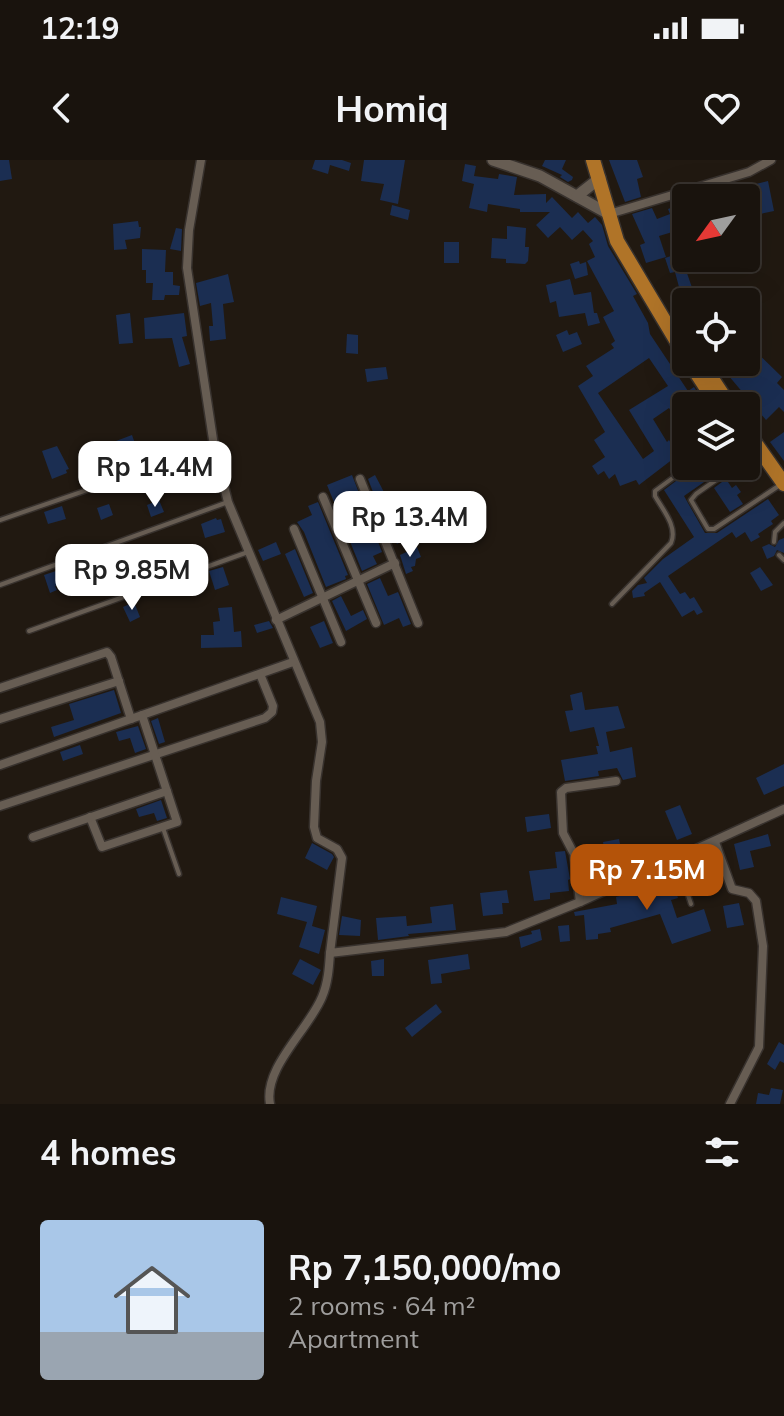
<!DOCTYPE html>
<meta charset="utf-8">
<style>
:root{--surface:#19130d;--page:#221c16;--text:#f1f3f6;--muted:#9f9e9d;--line:#37322e;--accent:#b45309}
body{margin:0;font-family:Mulish,sans-serif;background:var(--page);color:var(--text);height:100vh;display:flex;flex-direction:column;font-size:30px;white-space:nowrap}
*{box-sizing:border-box;margin:0}
p{font-size:26px;color:var(--muted)}
.icon{flex:none;width:44px;height:44px;fill:none;stroke:currentColor;stroke-width:2;stroke-linecap:round;stroke-linejoin:round}
.map{position:relative;height:944px;overflow:hidden}
.drawer{display:flex;flex-direction:column;background:var(--surface);flex:1}
.drawer>*{flex:none}
.needle{width:52px;rotate:237deg}
.buttons{position:absolute;left:672px;top:24px;display:grid;gap:16px}
.buttons a{display:grid;place-items:center;width:88px;height:88px;border-radius:8px;background:var(--surface);box-shadow:0 8px 32px #0002,0 0 0 2px var(--line);font-size:40px}
.price{position:absolute;translate:-50% -68px;padding:0 18px;border-radius:16px;background:#fff;color:#222;font-size:26px;line-height:52px;filter:drop-shadow(0 2px 4px #0008)}
.price::after{content:'';position:absolute;left:50%;top:48px;width:24px;height:18px;margin-left:-12px;background:inherit;clip-path:polygon(0 0,100% 0,50% 100%)}
.price.active{background:var(--accent);color:#fff}
ul{padding:0;list-style:none}
li{display:flex;align-items:center;gap:24px;height:200px;padding:0 40px}
li span{display:grid;place-items:center;flex:none;width:224px;height:160px;border-radius:8px;color:#555}
li>.icon{margin-inline-start:auto}
span .icon{width:96px;height:96px;fill:#fffc;stroke-width:1}
li b{font-size:34px}
h2{display:flex;justify-content:space-between;align-items:center;height:96px;padding:0 40px;font-size:34px}
.status{display:flex;justify-content:space-between;align-items:center;height:56px;padding:0 40px;background:var(--surface);direction:ltr}
.status svg{height:22px;fill:currentColor}
header{display:flex;justify-content:space-between;align-items:center;height:104px;padding:0 40px;background:var(--surface);font-size:36px;font-weight:700}
.map>svg:first-child{display:block}
.building{fill:#1b2e52;fill-rule:evenodd}
.lines{fill:none;stroke-linecap:round;stroke-linejoin:round}
.service-casing{stroke:#38322e;stroke-width:7}
.minor-casing{stroke:#38322e;stroke-width:11}
.secondary-casing{stroke:#38322e;stroke-width:14}
.trunk-casing{stroke:#38322e;stroke-width:17}
.service{stroke:#675d53;stroke-width:4}
.minor{stroke:#675d53;stroke-width:8}
.secondary{stroke:#675d53;stroke-width:11}
.trunk{stroke:#b07428;stroke-width:14}
</style>
<div class="status"><b>12:19</b><svg viewBox="0 0 49 12"><path d="M0 12V9h3v3zM5 12V6h3v6zM10 12V3h3v9zM15 12V0h3v12zM26 1h20v11H26zM47 4h2v5h-2z"/></svg></div>
<header><svg class="icon" aria-label="back" viewBox="0 0 24 24"><path d="M15 5l-7 7 7 7"/></svg>Homiq<svg class="icon" aria-label="heart" viewBox="0 0 24 24"><path d="M12 20l-8-8c-3-5 5-10 8-4 3-6 11-1 8 4z"/></svg></header>
<div class="map">
<svg width="784" height="944" viewBox="0 0 784 944">
<rect width="100%" height="100%" fill="#211911"/>
<g class="building">
<path d="M0,0H9L12,19L0,21Z"/>
<path d="M315,0H342L351,3L349,11L330,5L328,14L312,9Z"/>
<path d="M364,0H405L398,44L380,40L384,24L361,21Z"/>
<path d="M545,0H566L562,9L573,17L572,20L568,22L560,17L562,15L542,6Z"/>
<path d="M609,0H637L643,17L637,19L641,37L625,42Z"/>
<path d="M465,4L476,6L474,16L498,19L499,14L517,17L514,35L546,34V43L552,37L572,58L578,52L588,63L595,57L602,65L608,86L637,134L633,136L648,163L650,174L688,231L694,227L698,233L696,235L703,246H686V274L669,248L653,259L667,282L669,280L673,286L686,277V289L639,325L636,320L620,326L615,314L609,319L604,311L598,315L592,306L605,297L594,280L605,272L578,226L593,216L586,206L614,188L611,184L615,181L603,157L614,151L587,101L595,97L589,84L593,81L583,70L572,80L560,67L548,78L536,65L550,52H520V49L488,44L487,52L469,48L474,24L462,21ZM649,198L668,226L629,250L654,291L643,299L598,233Z"/>
<path d="M768,21L774,51L760,54L757,43L761,42L756,24Z"/>
<path d="M392,45L410,50L408,60L390,55Z"/>
<path d="M679,45L686,60V68L659,76L666,97L646,103L640,85L645,83L632,54L652,48L657,59L670,54L668,49Z"/>
<path d="M138,61L139,67H141L140,78L125,80L127,89L114,90L113,64Z"/>
<path d="M507,66L526,68L525,87H529L528,101L525,104L506,103V99L491,98L492,78L507,79Z"/>
<path d="M176,68L182,69L181,91L170,89Z"/>
<rect x="444" y="82" width="15" height="21"/>
<path d="M142,89L166,90L165,112H173V125L180,126L179,135H165L164,140H152L153,123H146V110H142Z"/>
<path d="M680,93L697,142H683L675,112L670,113L665,98Z"/>
<path d="M697,98H731V102L698,107Z"/>
<path d="M579,101L580,104L586,102L588,115L575,119L570,104Z"/>
<path d="M228,114L234,142L223,144L226,179L210,181L209,166H213L211,143L200,146L196,123Z"/>
<path d="M570,119L574,135L591,132L594,153H597L600,163L588,166L585,153L559,157L556,141L550,143L546,125Z"/>
<path d="M130,153L133,183L119,184L116,155Z"/>
<path d="M184,153L187,176L182,177L190,204L179,207L172,178L145,179L144,158Z"/>
<path d="M567,170L569,175L577,172L582,184L563,192L556,175Z"/>
<path d="M347,174L358,175V194L346,193Z"/>
<path d="M746,182L782,217L777,223L784,230V252L779,247L766,260L728,215L741,202H746Z"/>
<path d="M386,207L388,219L367,222L365,209Z"/>
<path d="M784,272V301L770,282Z"/>
<path d="M132,275L137,289L122,295L116,281Z"/>
<path d="M57,286L69,309L66,310L67,313L52,319L42,291Z"/>
<path d="M189,305L199,325L180,332L174,317L177,315L176,311Z"/>
<path d="M696,306H727L684,336L705,373H717L768,339L779,355L771,361L773,364L758,374L760,377L751,382L745,372L736,378L732,372L668,416L680,434L685,432L690,439L694,437L703,452L697,455L694,450L682,457L660,422L644,433L645,436L633,438L632,431L638,425L647,423L644,418L663,399L694,377L664,330Z"/>
<path d="M352,315L382,392L373,396L377,404L362,411L327,325Z"/>
<path d="M375,315L386,336L388,335L410,370L412,375L397,384L385,363L368,319Z"/>
<path d="M726,319L732,328L736,325L741,332L737,335L743,344L730,352L714,328Z"/>
<path d="M159,340L164,352L151,357L147,345Z"/>
<path d="M318,342L348,415L345,416L346,419L326,427L304,372L297,362L312,355L308,346Z"/>
<path d="M109,344L113,355L101,360L97,348Z"/>
<path d="M62,346L66,359L48,364L44,352Z"/>
<path d="M216,358L217,360L221,359L225,372L205,378L201,364Z"/>
<path d="M784,378V393L777,390L774,396L767,399L762,387L769,384L775,387L779,380Z"/>
<path d="M276,382L281,394L263,401L258,390Z"/>
<path d="M417,387L421,397L416,399L415,406L411,407L413,411L406,414L400,395Z"/>
<path d="M295,389L313,433L304,437L285,394Z"/>
<path d="M223,407L229,425L215,430L209,411Z"/>
<path d="M760,407L773,425L761,431L750,413Z"/>
<path d="M56,411L60,424L55,426L57,430L50,433L44,415Z"/>
<path d="M380,418L388,436L398,432L411,464L403,467L399,458L384,465L367,424Z"/>
<path d="M341,436L351,456L363,450L367,459L346,471L332,441Z"/>
<path d="M134,442L140,457L130,462L123,447Z"/>
<path d="M232,447L234,472L241,471L242,487L201,488V475H214L213,462L220,461L218,448Z"/>
<path d="M269,461L273,468L257,473L254,465Z"/>
<path d="M324,461L333,483L320,488L310,467Z"/>
<path d="M114,530L121,553L54,577L51,567L74,560L69,544Z"/>
<path d="M582,532L585,550L618,546L625,568L606,572L610,592L632,587L636,617L623,620L617,608L598,611L599,616L565,621L561,600L598,594L596,586H599L594,567L570,572L565,551L573,550L570,535Z"/>
<path d="M158,558L165,582L159,584L151,561Z"/>
<path d="M138,566L146,589L135,593L130,578L119,581L116,572Z"/>
<path d="M80,585L83,594L63,601L60,592Z"/>
<path d="M784,604V626L764,635L756,618Z"/>
<path d="M161,640L167,658L157,661L154,653L139,657L136,649Z"/>
<path d="M680,645L692,674L677,680L665,651Z"/>
<path d="M549,654L551,668L527,672L525,657Z"/>
<path d="M768,674L771,686L750,691L754,707L740,710L734,684Z"/>
<path d="M619,679L625,706L600,711L602,724L586,731L582,703L606,698L603,682Z"/>
<path d="M312,683L332,694L334,697L327,710L305,698Z"/>
<path d="M565,691L570,719L568,720L569,731L550,733V739L534,741L529,711L557,708L555,692Z"/>
<path d="M707,699L713,720L695,725L688,705Z"/>
<path d="M674,710L678,724L674,726L678,738L671,740L677,758L704,749L711,771L672,784L660,754L610,768L611,772L598,774V779L586,780L584,755L575,756L574,752L617,744L616,737L650,727L648,719Z"/>
<path d="M507,730L509,743H502L503,754L483,756L480,733Z"/>
<path d="M281,737L317,746L312,766L325,770L319,794L299,787L307,762L277,754Z"/>
<path d="M739,743L744,765L727,768L723,746Z"/>
<path d="M453,744L456,770L408,774L409,776L378,780L376,758L406,756L407,766L432,763L430,747Z"/>
<path d="M342,756L361,760L360,776L339,775Z"/>
<path d="M569,765L570,781L560,782L558,766Z"/>
<path d="M540,769L542,780L521,788L519,777L532,774L531,771Z"/>
<path d="M468,794L470,809L441,814L442,823L431,824L428,800Z"/>
<path d="M300,799L321,810L313,825L292,814Z"/>
<path d="M384,799V816H372L371,801Z"/>
<path d="M436,844L442,852L412,877L405,868Z"/>
<path d="M779,882L784,885V903L780,901L775,910L767,904Z"/>
<path d="M771,928L783,930L780,944H756L758,933L769,935Z"/>
</g>
<g class="lines">
<defs>
<g id="service">
<path d="M746,299L753,295"/>
<path d="M736,306L696,334L691,340L708,369H714L777,327"/>
<path d="M0,360L212,287"/>
<path d="M774,382L775,372L784,363"/>
<path d="M779,395L784,400"/>
<path d="M0,425L228,342"/>
<path d="M612,444L671,383C678,367 663,350 655,336V331L689,306"/>
<path d="M29,471L248,392"/>
<path d="M163,668L179,714"/>
<path d="M676,699L691,744"/>
</g>
<g id="minor">
<path d="M201,0L189,70L187,108L214,286L228,342L320,562L322,582L316,621L314,667L317,678L337,689L342,698L330,793L506,772L580,742L784,649"/>
<path d="M609,54L749,12L771,0"/>
<path d="M360,319L418,463"/>
<path d="M323,337L376,463"/>
<path d="M294,369L341,482"/>
<path d="M276,460L395,403"/>
<path d="M0,528L107,492L111,497L131,559"/>
<path d="M0,559L119,521"/>
<path d="M0,605L293,502"/>
<path d="M0,646L265,558L272,552L273,546L260,514"/>
<path d="M90,657L102,687L177,662L142,555"/>
<path d="M33,677L167,631"/>
<path d="M715,682L732,729L749,733L756,741L763,786L759,887L730,944"/>
<path d="M580,742L574,694L563,673L561,632L566,628L616,621"/>
<path d="M270,944C263,908 309,869 322,837C328,823 329,808 330,793"/>
</g>
<g id="secondary">
<path d="M493,0L540,16L609,54"/>
<path d="M577,36L600,18"/>
</g>
<g id="trunk">
<path d="M593,0L617,81L686,197"/>
<path d="M701,202L730,246"/>
<path d="M690,203L718,246"/>
<path d="M746,270L784,324"/>
</g>
</defs>
<use href="#service" class="service-casing"/>
<use href="#minor" class="minor-casing"/>
<use href="#secondary" class="secondary-casing"/>
<use href="#trunk" class="trunk-casing"/>
<use href="#service" class="service"/>
<use href="#minor" class="minor"/>
<use href="#secondary" class="secondary"/>
<use href="#trunk" class="trunk"/>
</g>
</svg>
<div class="buttons">
<a><svg class="needle" viewBox="-14 -14 28 28"><path d="M0-13l5 13h-10z" fill="#e53935"/><path d="M0 13l5-13h-10z" fill="#9f9e9d"/></svg></a>
<a><svg class="icon" aria-label="locate" viewBox="0 0 24 24"><circle cx="12" cy="12" r="6"/><path d="M12 2v4M12 18v4M2 12h4M18 12h4"/></svg></a>
<a><svg class="icon" aria-label="layers" viewBox="0 0 24 24"><path d="M12 4l9 5-9 5-9-5zM3 14l9 5 9-5"/></svg></a>
</div>
<b class="price" style="left:155px;top:349px">Rp 14.4M</b>
<b class="price" style="left:410px;top:399px">Rp 13.4M</b>
<b class="price" style="left:132px;top:452px">Rp 9.85M</b>
<b class="price active" style="left:647px;top:752px">Rp 7.15M</b>
</div>
<section class="drawer">
<h2>4 homes<svg class="icon" aria-label="filters" viewBox="0 0 24 24"><path d="M4 7h16M4 17h16"/><circle cx="9" cy="7" r="2"/><circle cx="15" cy="17" r="2"/></svg></h2>
<ul>
<li><span style="background:linear-gradient(#a9c7e8 70%,#9aa5b1 0)"><svg class="icon" aria-label="home" viewBox="0 0 24 24"><path d="M3 11l9-7 9 7M6 9v11h12V9"/></svg></span><div><b>Rp 7,150,000/mo</b><p>2 rooms · 64 m²</p><p>Apartment</p></div></li>
</ul>
</section>
